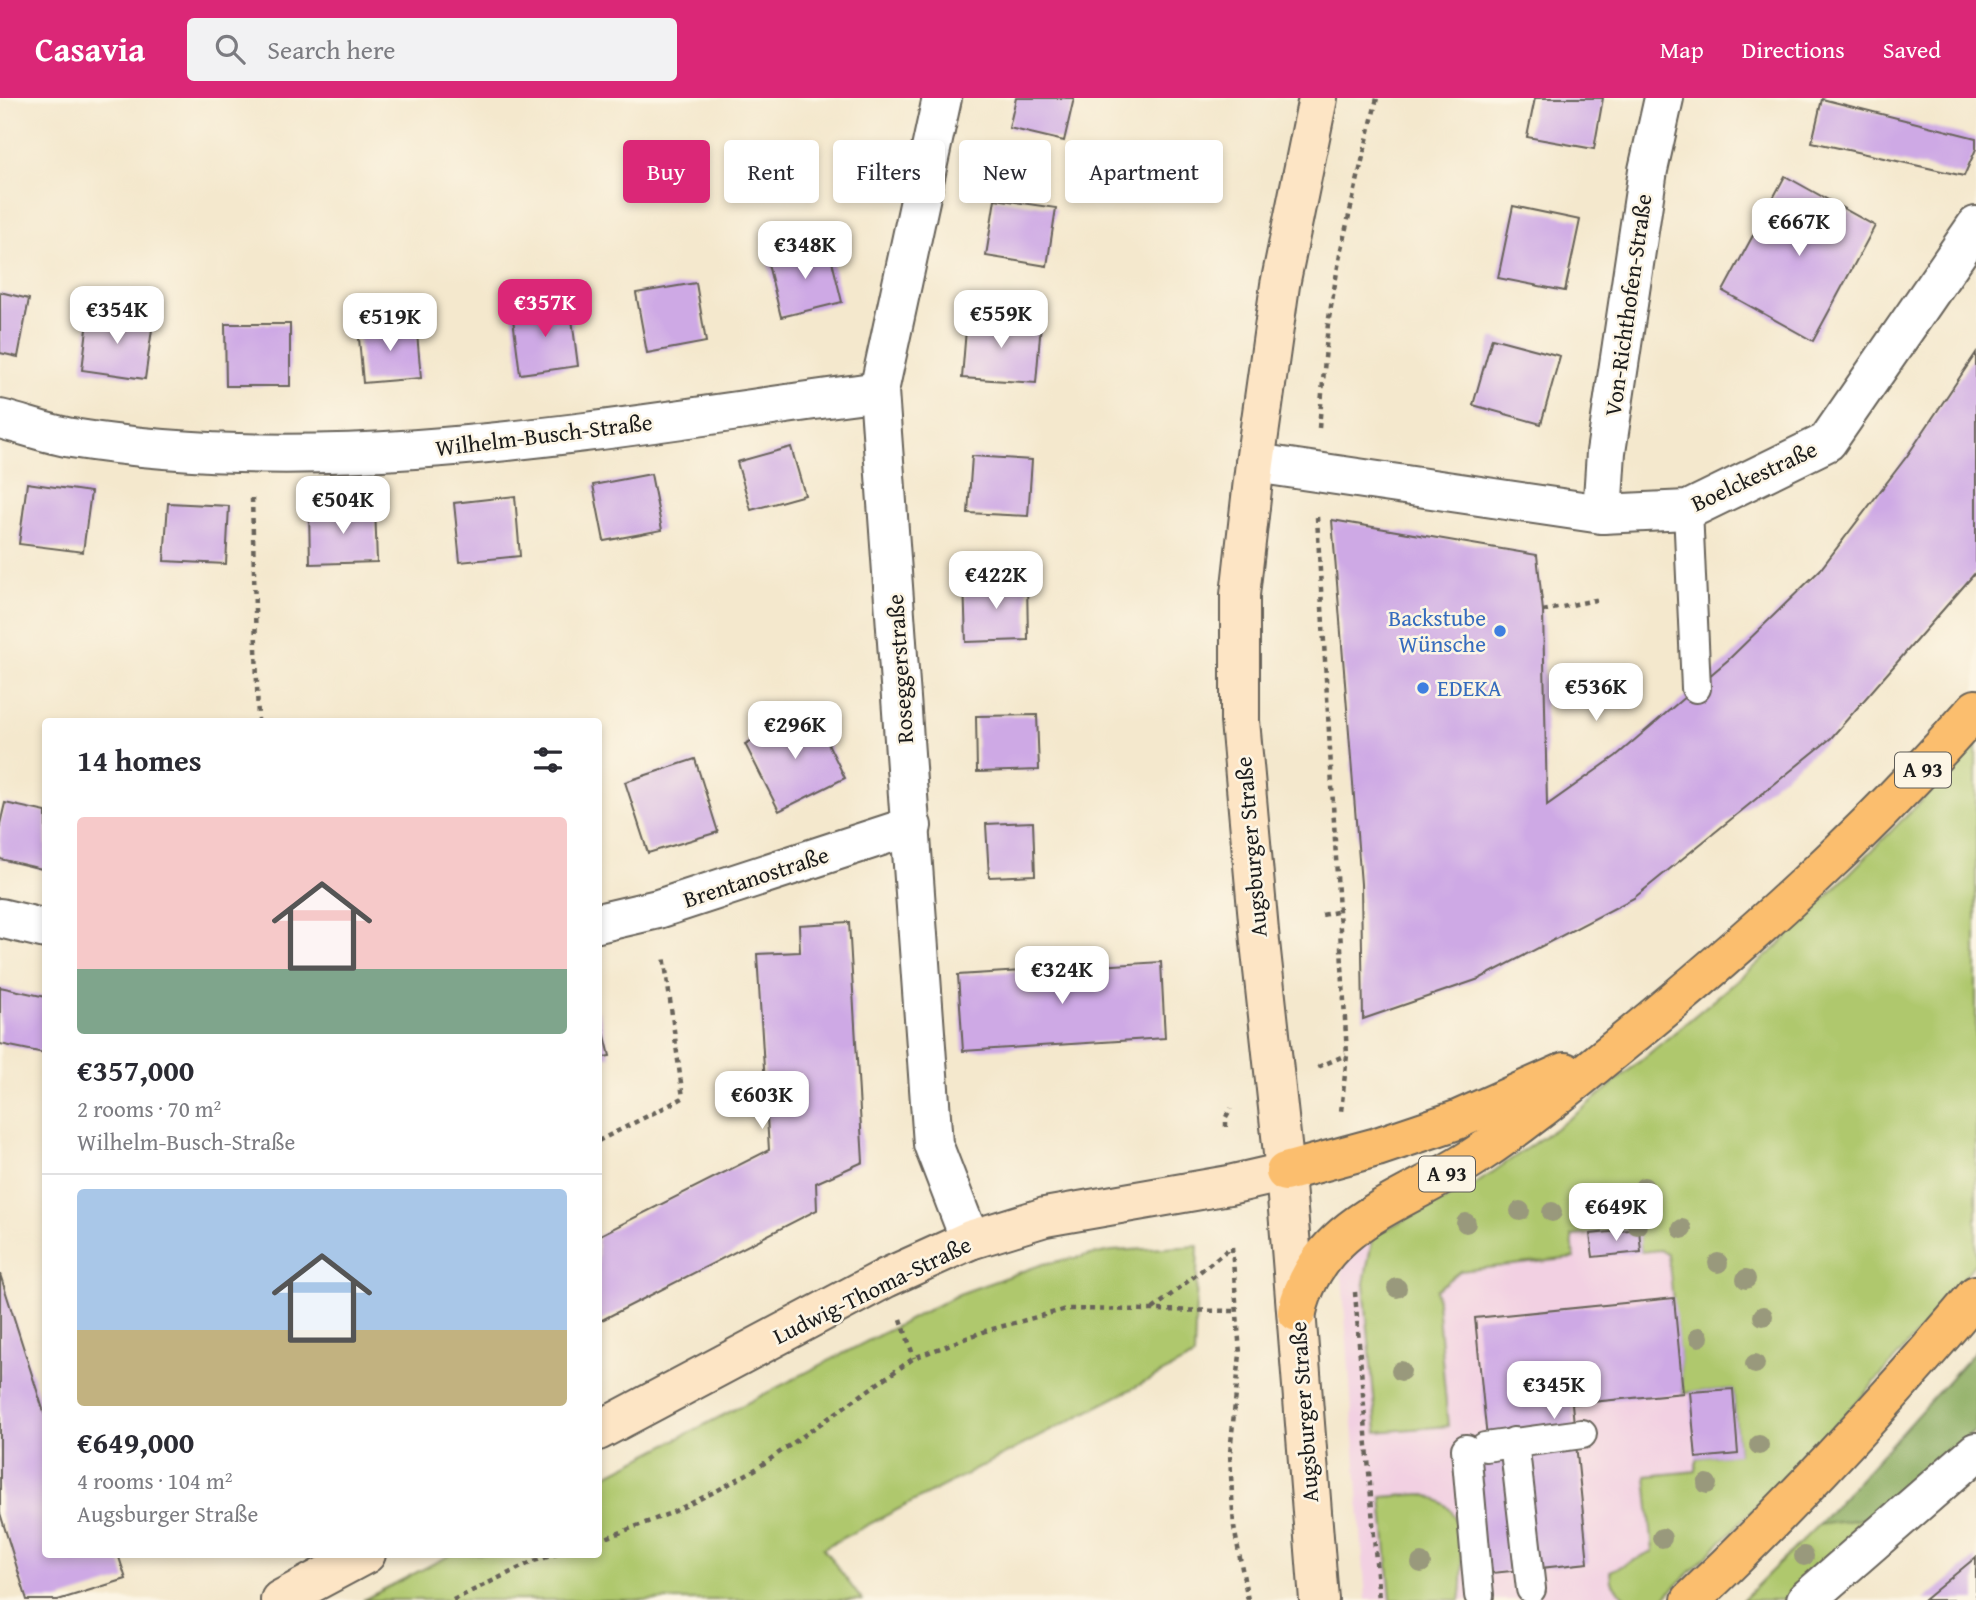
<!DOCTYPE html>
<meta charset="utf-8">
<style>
:root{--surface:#fff;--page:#f2f2f3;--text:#2b2b33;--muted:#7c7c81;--line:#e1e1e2;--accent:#db2777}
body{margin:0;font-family:"Gentium Book Plus",serif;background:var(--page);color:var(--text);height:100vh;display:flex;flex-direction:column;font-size:26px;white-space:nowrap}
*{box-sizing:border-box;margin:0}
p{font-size:23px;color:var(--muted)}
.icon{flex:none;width:38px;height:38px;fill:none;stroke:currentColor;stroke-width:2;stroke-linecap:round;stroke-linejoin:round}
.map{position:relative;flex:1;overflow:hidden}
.details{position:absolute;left:42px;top:620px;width:560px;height:840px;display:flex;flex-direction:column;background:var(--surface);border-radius:7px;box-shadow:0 4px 10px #0003}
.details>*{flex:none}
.hud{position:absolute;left:623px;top:42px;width:665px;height:63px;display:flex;gap:14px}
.price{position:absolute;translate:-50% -60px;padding:0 16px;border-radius:14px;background:#fff;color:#222;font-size:23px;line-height:46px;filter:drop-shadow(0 2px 4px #0008)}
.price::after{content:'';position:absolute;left:50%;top:42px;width:21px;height:16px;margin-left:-10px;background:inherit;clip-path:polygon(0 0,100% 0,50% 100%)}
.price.on{background:var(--accent);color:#fff}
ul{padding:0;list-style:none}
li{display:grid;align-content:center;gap:14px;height:371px;padding:0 35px}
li+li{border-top:2px solid var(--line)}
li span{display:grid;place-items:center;height:217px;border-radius:7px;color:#555}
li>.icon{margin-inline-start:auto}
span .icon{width:126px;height:126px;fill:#fffc;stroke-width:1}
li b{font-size:30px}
h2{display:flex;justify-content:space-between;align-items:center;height:84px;padding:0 35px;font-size:30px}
.chip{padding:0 24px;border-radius:7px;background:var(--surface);box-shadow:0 4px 10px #0003;font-size:24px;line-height:63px}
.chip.on{background:var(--accent);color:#fff}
header{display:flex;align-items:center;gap:42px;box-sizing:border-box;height:98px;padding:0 35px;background:var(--accent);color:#fff}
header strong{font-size:33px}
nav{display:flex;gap:38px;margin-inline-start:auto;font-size:24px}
.search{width:490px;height:63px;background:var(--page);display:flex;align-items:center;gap:18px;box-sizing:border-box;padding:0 24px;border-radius:7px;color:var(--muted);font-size:26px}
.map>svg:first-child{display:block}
.built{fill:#f2d0e2}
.green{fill:#afc86d;stroke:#667244;stroke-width:2}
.forest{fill:#8bac60;stroke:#54643e;stroke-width:2}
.building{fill:#cea9e5}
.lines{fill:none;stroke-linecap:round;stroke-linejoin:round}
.lane-casing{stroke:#68635a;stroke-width:32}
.street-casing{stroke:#68635a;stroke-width:42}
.secondary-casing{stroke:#68635a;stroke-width:42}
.highway-casing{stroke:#68635a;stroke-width:42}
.path{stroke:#68635a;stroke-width:4.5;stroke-dasharray:5 5;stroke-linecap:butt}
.lane{stroke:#fff;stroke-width:28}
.street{stroke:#fff;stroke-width:38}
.secondary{stroke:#fde5c5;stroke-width:38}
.highway{stroke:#fbbe6e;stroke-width:38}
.tree{fill:#99997b}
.shop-dot{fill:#3f7fe0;stroke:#fcf5e5;stroke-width:2.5}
.labels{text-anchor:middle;stroke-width:5;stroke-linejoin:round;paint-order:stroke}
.shield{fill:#fcf5e5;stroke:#5f5d58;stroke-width:2}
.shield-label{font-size:21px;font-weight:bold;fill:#1c1c1c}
.street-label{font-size:23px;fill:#1c1c1c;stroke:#fcf5e5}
.shop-label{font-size:23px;fill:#366cbe;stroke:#fcf5e5;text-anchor:end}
</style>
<header>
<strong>Casavia</strong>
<div class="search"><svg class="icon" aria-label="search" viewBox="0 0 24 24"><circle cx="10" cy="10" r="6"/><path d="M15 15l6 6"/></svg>Search here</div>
<nav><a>Map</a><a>Directions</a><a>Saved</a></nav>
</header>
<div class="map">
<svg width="1976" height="1502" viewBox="0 0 1976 1502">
<rect width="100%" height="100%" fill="#fcf5e5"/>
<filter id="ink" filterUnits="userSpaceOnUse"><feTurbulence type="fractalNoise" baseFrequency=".0143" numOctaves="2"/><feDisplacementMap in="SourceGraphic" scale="14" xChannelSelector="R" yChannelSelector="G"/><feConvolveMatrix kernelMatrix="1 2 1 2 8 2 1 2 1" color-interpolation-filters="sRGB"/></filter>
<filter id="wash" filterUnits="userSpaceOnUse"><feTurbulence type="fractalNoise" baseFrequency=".00686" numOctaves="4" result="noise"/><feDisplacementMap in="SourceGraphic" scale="28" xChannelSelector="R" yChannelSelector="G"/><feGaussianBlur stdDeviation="1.57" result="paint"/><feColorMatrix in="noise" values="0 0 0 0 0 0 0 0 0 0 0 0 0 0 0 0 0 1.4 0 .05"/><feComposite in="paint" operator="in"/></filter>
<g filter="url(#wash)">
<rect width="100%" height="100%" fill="#f4e8cd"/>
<path class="built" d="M1722,1099L1781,1385L1662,1502H1366L1341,1164L1373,1137L1368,1161Z"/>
<g class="green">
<path d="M1976,647V1164C1881,1286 1772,1394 1662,1502H1627L1611,1484L1610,1473L1653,1454L1646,1378L1696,1373V1360L1738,1355L1733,1291L1683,1295L1668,1157L1660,1152L1641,1154L1638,1131L1572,1138L1574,1160L1460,1173L1436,1192L1448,1328L1377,1334L1364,1185L1373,1137L1470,1090L1580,1013L1776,850Z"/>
<path d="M1198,1148L1194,1259L823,1450L862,1502H363L452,1456H598L599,1381L959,1196L1043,1166L1112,1153Z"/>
<path d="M1976,1252V1332L1784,1502H1742L1818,1427Z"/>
<path d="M1422,1396C1433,1399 1444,1403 1451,1413C1463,1428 1464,1484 1460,1502H1391L1382,1399Z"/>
</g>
<path class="forest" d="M1976,1252V1332L1875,1419L1818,1427Z"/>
<g id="blocks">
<g class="building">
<path d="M1016,0H1074L1064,43L1009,30Z"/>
<path d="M1535,0H1603L1594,51L1527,39Z"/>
<path d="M1822,1L1976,40V51L1964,78L1812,44Z"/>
<path d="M1785,78L1875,128L1813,243L1723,193Z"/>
<path d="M995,101L1056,110L1047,168L986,158Z"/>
<path d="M1513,108L1580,122L1565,193L1498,180Z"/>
<path d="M828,147L842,204L781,219L767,162Z"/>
<path d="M696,185L706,244L647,255L636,195Z"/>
<path d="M0,194L29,201L18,259L0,255Z"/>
<path d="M570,205L578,268L520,276L512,213Z"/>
<path d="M89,215L153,224L145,281L82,272Z"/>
<path d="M967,219L1041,225L1036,285L962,280Z"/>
<path d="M416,224L421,280L363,285L358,229Z"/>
<path d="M225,226H290V288H226Z"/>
<path d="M1492,240L1560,258L1541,326L1473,307Z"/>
<path d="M1976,255V474L1831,640L1634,800L1479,881L1363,921L1361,786L1332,422L1537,457L1543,513L1547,707L1616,658L1728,562L1820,472L1907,358Z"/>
<path d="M791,349L805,397L751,412L737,364Z"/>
<path d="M972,358L1032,362L1028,418L968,415Z"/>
<path d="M651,376L662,432L604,443L593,387Z"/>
<path d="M27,385L91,394L83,454L19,446Z"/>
<path d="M515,398L520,458L460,464L454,405Z"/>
<path d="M168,405L229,408L226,466L164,463Z"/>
<path d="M375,409L377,464L310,466L309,411Z"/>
<path d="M1027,482L1028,542L966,544L964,484Z"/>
<path d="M812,613L845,680L779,713L745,646Z"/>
<path d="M1037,617L1039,672L977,674L976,618Z"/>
<path d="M695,661L718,734L648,755L625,684Z"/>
<path d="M5,705L46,714V772L0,761V726Z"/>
<path d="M1033,724L1035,777L989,779L986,726Z"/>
<path d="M849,824L863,1064L816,1085L817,1112L598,1224V1138L769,1052L757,856L800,854L799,827Z"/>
<path d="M1161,864L1165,940L963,953L958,877Z"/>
<path d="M0,889L46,899L44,955L0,946Z"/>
<path d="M598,910L610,958L598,960Z"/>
<path d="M1639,1131L1641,1154L1593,1159L1590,1136Z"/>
<path d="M0,1176L46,1321V1456H118L126,1481L58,1502H27L0,1415Z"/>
<path d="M1674,1200L1683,1295L1572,1306L1588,1465L1473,1477L1462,1363L1489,1361L1475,1220Z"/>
<path d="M1733,1291L1738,1356L1696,1360L1690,1294Z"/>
<path d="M1976,1459V1502H1924Z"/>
</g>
</g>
</g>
<g filter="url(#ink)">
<use href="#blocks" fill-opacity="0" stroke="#68635a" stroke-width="2"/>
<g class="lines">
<defs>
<g id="lane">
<path d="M1688,412L1696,590"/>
<path d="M1514,1344L1531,1491"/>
<path d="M1485,1349L1582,1336"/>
<path d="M1466,1351L1479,1497"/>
</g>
<g id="street">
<path d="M942,0L879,293L933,1046L970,1142"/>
<path d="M0,321C24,327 48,336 72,340C341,383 612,329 879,293"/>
<path d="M1255,365L1602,416L1688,412L1827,344L1976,128"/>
<path d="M1602,416L1606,354L1648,72L1664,0"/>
<path d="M0,820L46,831"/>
<path d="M598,825L658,811L912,728"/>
<path d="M1806,1502L1976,1354"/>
</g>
<g id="secondary">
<path d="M1318,0L1280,187L1255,365L1240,497V623L1260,844L1285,1074L1319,1502"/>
<path d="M598,1333L886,1180L970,1142L1045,1119L1229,1087L1285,1074"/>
<path d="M280,1502L366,1456"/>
</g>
<g id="highway">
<path d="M1285,1074L1377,1049L1457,1022L1565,974"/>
<path d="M1297,1214C1318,1122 1408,1104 1477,1057C1527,1024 1573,985 1619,948C1747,844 1868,735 1976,611"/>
<path d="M1691,1502C1793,1406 1886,1304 1976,1197"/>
</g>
</defs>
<use href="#lane" class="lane-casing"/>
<use href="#street" class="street-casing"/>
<use href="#secondary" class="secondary-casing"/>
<use href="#highway" class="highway-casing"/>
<g class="path">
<path d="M1319,330L1328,226L1341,151L1377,0"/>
<path d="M252,400L258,623"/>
<path d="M1317,419L1347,957L1341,1014"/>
<path d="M1543,513L1600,501"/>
<path d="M1322,817L1337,814"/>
<path d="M1318,969L1346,957"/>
<path d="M1226,1029V1019L1231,1010"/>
<path d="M598,1043L683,1000L664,857"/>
<path d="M1232,1149L1240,1256L1230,1355L1232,1398L1234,1429L1248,1502"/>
<path d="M1355,1194L1379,1502"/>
<path d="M1153,1211L1231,1149"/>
<path d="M901,1221L914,1260"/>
<path d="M598,1443L671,1415L720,1391L756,1371L914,1260L985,1233L1066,1211L1236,1213"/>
<path d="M453,1502L534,1463L557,1456"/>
</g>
<use href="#lane" class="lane"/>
<use href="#street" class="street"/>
<use href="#secondary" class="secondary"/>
<use href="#highway" class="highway"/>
</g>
<g class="tree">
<circle cx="1644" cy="1089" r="10"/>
<circle cx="1599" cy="1099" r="10"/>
<circle cx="1520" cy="1113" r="10"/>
<circle cx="1552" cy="1114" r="10"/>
<circle cx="1466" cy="1125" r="10"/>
<circle cx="1637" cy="1127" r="10"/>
<circle cx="1682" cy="1131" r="10"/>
<circle cx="1718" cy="1165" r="10"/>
<circle cx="1746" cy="1181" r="10"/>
<circle cx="1397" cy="1190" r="10"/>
<circle cx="1763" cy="1218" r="10"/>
<circle cx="1699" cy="1239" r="10"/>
<circle cx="1755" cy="1266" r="10"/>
<circle cx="1401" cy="1273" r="10"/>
<circle cx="1759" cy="1347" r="10"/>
<circle cx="1707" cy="1386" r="10"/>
<circle cx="1662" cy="1440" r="10"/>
<circle cx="1804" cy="1458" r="10"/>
<circle cx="1421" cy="1465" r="10"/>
</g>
</g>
<g class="shop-dot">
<circle cx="1500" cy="533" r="7"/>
<circle cx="1423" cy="590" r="7"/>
</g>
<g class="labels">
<g class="shield">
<rect x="1895" y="654.5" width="56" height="35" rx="5"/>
<rect x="1419" y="1058.5" width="56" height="35" rx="5"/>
</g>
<g class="shield-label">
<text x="1923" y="679">A 93</text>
<text x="1447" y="1083">A 93</text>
</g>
<g class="street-label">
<text transform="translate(1628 207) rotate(-82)" y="8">Von-Richthofen-Straße</text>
<text transform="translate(544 337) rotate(-7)" y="8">Wilhelm-Busch-Straße</text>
<text transform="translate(1754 378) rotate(-25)" y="8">Boelckestraße</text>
<text transform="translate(900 571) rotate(-94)" y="8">Roseggerstraße</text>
<text transform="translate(1251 749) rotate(-95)" y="8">Augsburger Straße</text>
<text transform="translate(756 779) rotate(-18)" y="8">Brentanostraße</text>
<text transform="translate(872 1192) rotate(-26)" y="8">Ludwig-Thoma-Straße</text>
<text transform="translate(1304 1314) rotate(-94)" y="8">Augsburger Straße</text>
</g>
<g class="shop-label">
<text x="1486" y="528">Backstube<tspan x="1486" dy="26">Wünsche</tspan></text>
<text x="1437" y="598" text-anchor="start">EDEKA</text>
</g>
</g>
</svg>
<b class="price" style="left:1799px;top:160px">€667K</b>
<b class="price" style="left:805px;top:183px">€348K</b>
<b class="price on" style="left:545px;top:241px">€357K</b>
<b class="price" style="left:117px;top:248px">€354K</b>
<b class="price" style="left:1001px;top:252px">€559K</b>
<b class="price" style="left:390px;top:255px">€519K</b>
<b class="price" style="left:343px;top:438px">€504K</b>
<b class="price" style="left:996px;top:513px">€422K</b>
<b class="price" style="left:1596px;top:625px">€536K</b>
<b class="price" style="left:795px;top:663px">€296K</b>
<b class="price" style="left:1062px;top:908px">€324K</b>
<b class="price" style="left:762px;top:1033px">€603K</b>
<b class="price" style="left:1616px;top:1145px">€649K</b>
<b class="price" style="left:1554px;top:1323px">€345K</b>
<div class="hud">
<a class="chip on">Buy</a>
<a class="chip">Rent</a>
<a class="chip">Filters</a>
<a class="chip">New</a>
<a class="chip">Apartment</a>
</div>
<section class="details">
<h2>14 homes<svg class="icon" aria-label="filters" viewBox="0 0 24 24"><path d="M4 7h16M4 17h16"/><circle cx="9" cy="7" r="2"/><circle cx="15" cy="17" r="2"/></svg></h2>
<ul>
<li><span style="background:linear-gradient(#f6c9c9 70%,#7fa58c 0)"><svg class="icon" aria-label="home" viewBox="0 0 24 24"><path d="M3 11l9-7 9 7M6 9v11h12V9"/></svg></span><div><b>€357,000</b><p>2 rooms · 70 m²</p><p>Wilhelm-Busch-Straße</p></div></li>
<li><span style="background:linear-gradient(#a9c7e8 65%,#c2b280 0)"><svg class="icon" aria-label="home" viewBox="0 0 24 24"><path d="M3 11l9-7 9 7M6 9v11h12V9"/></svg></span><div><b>€649,000</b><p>4 rooms · 104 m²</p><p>Augsburger Straße</p></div></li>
</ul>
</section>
</div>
